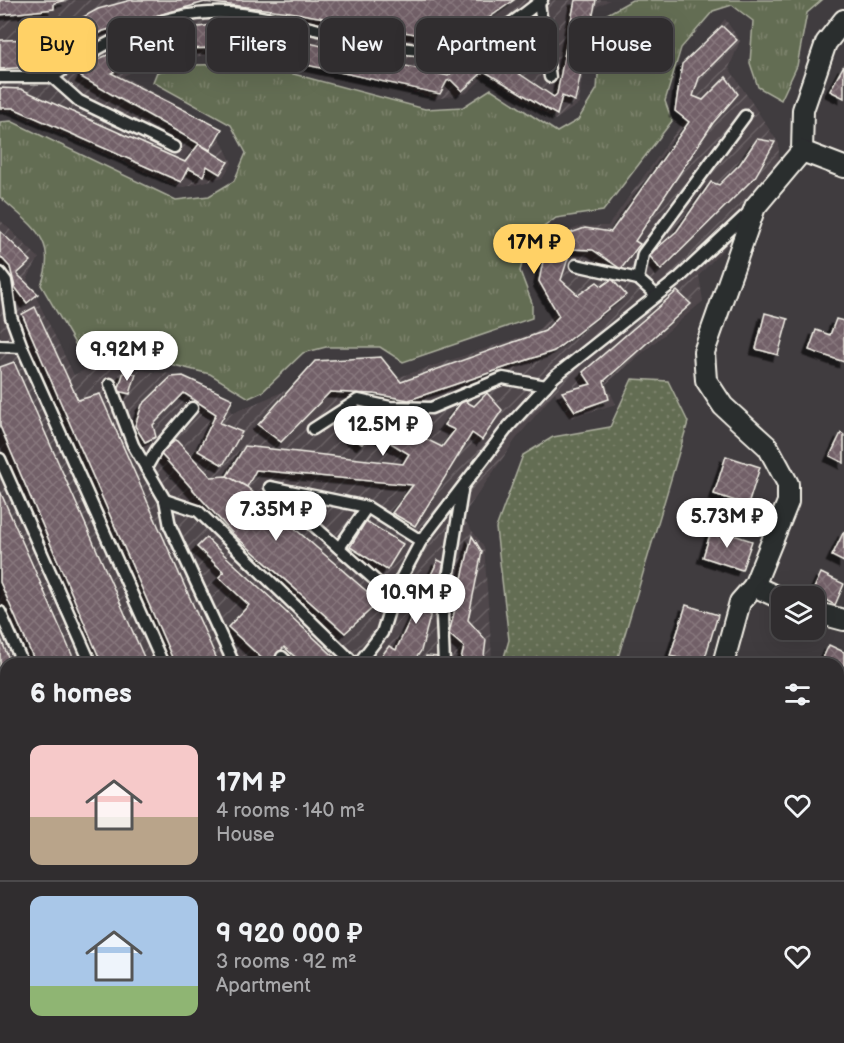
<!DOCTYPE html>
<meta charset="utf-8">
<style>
:root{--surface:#302d2f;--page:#3c393b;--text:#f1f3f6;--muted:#a8a8aa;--line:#4b494b;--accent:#ffd166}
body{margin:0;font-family:"Balsamiq Sans",sans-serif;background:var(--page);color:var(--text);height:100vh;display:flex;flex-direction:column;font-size:22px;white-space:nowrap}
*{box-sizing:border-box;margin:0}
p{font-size:20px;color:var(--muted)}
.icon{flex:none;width:33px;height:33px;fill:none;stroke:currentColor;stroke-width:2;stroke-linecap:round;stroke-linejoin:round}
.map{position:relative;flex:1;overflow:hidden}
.details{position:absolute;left:0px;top:658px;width:844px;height:386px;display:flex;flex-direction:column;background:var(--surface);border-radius:18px 18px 0 0;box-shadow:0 6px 24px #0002,0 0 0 2px var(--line)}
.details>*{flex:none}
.top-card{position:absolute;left:18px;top:18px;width:808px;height:54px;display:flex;gap:12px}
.buttons{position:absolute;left:771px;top:586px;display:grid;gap:12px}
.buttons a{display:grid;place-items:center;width:54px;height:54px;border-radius:12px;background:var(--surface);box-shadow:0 6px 24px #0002,0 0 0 2px var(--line);font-size:30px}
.price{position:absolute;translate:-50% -51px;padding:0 14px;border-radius:21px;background:#fff;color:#222;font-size:20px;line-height:39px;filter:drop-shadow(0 2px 3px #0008)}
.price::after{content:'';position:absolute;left:50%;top:36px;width:18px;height:14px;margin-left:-9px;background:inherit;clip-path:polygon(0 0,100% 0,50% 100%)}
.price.current{background:var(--accent);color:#111}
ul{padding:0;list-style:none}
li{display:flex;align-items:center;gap:18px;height:150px;padding:0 30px}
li+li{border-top:2px solid var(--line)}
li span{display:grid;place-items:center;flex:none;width:168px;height:120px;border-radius:12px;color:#555}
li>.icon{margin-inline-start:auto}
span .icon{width:72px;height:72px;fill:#fffc;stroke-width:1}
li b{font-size:26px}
h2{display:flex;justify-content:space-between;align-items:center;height:72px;padding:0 30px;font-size:26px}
.chip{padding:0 21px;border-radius:12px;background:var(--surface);box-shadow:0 6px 24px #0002,0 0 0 2px var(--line);font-size:21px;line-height:54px}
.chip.current{background:var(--accent);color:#111}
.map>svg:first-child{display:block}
.industrial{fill:url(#industrial-furrows)}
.grass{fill:url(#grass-tufts);stroke:#acaf9e;stroke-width:1.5}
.garden{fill:url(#garden-dots);stroke:#acaf9e;stroke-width:1.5}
.building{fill:url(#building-cross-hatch);stroke:#f4f1e8;stroke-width:1.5;filter:url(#shadow)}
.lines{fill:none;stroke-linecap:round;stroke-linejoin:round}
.lane-casing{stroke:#f4f1e8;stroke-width:15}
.street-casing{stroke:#f4f1e8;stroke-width:24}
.lane{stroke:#2a2d2e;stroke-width:10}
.street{stroke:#2a2d2e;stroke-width:20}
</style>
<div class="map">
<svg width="844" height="1043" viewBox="0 0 844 1043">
<defs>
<pattern id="industrial-furrows" width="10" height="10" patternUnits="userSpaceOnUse" patternTransform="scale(1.5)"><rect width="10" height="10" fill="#4f474b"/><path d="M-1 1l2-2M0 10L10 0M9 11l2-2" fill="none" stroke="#696265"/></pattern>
<pattern id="grass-tufts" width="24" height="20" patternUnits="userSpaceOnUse" patternTransform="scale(1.5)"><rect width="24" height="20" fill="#646d53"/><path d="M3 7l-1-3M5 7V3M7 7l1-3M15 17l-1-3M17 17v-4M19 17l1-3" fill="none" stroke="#7b826c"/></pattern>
<pattern id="garden-dots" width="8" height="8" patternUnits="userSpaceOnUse" patternTransform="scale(1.5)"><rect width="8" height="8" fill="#646d53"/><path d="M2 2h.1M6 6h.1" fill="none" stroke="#7b826c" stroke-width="1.8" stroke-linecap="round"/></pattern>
<pattern id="building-cross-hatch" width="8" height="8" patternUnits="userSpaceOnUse" patternTransform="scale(1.5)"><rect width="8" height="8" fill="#726067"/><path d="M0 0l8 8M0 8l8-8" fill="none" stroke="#87777d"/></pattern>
<filter id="shadow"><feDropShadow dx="-5.5" dy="5.5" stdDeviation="0" flood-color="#0009"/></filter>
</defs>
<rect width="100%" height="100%" fill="#403c3f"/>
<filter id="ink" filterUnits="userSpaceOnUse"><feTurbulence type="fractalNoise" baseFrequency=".0167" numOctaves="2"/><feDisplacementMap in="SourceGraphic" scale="12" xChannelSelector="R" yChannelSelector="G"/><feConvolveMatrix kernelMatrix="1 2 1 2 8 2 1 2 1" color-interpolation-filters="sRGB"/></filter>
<g filter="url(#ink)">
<g class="industrial">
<path d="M0,0H610L598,6L589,19L579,104L555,120L486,75L467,93L436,99L343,71L234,52L158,61L123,76L213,124L232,163L223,177L180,188L9,111L0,112Z"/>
<path d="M725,19L740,41L729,68L779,144L778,191L699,275L703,301L606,384L616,404L570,418L555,392L516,439L462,517L484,547L492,658L489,664H6V860L0,858V220L39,258L27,279L74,375L95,365L172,374L227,395L232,413L367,357L393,379L536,332L554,313L536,283L543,240L582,226H608L685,119L677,109L686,65Z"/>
<path d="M146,1038H599L612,1043H148Z"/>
</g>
<g class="grass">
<path d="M632,0H822L807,13L797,66L781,100L758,87L750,63L753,21L732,5L713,11L681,48L665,101L672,121L603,211L556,218L529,238L520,271L532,303V318L403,362L380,347H326L303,353L262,392L249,398L210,374L141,357L81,354L41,285C59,239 31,226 0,197V122L11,121L176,200L209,196L234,181L246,153L231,125L153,82L157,72L190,65L256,64L425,109L463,107L491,89L557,132L578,120L597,89L602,17Z"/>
<path d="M0,893L6,895V1038H123L125,1043H0Z"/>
</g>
<g class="garden">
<path d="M632,379L668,381L688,422L616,664H502L509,640L496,528L523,455L553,437L610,427Z"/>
<path d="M844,884V1043H671L658,1038H838V888Z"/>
</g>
<g class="building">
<path d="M0,0H68L54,3V9L0,15Z"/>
<path d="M131,0H514L473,29L458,27L455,41L290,12L205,2L103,31L47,66L0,69V40L43,39L98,9Z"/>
<path d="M575,0H596L575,101L562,96L557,115L484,71L462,91L451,80L447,81L440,94L229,48L158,49L111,73L222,129L210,150L81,77L88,64L152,34L225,23L448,76L468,60L472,63L484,50L554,97L557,94Z"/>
<path d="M722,26L737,40L699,78L693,96L703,100L726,77L738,94L713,123L635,241L640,244L621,269L593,250L571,249L561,280L578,295L597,282L602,286L612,279L626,295L554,351L409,400L374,394L330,392L281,442L258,425L315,361L381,357L401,382L545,331L559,316L539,281L547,241L585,228L611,232L689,122L675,111L682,64Z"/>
<path d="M844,65V98L830,91Z"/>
<path d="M0,88L21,89L185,162L199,144L228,162L220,174L207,166L203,176L188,168L181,182L13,108H0Z"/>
<path d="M757,139L775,142L755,177L661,270L649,255L677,231L711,182L719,185L740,164Z"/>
<path d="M0,231L31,261L17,274L38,294L27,303L15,287L10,267L0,256Z"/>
<path d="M677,291L691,304L604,381L609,399L575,411L562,392L591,384L583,372Z"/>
<path d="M35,307L78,400L100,394L219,664H175L22,314Z"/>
<path d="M765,313L788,319L778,355L756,349Z"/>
<path d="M836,319L844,321V362L809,350L816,330L830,335Z"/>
<path d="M14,362L147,664H102L0,426V367Z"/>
<path d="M124,371L136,374L130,394L118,391Z"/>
<path d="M183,376L233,399L220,423L242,432L223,465L198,451L216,414L184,393L153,425L156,437L145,442L135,426L142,405L171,377Z"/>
<path d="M487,393L502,410L482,440L472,433L415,526L392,513L413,485L256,470L247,487L227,476L245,446L403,464L409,454L373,432L362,444L350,437L368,410L442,447L455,430L444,425L463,400L474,406Z"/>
<path d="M841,433L844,435V463L830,456Z"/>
<path d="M176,440L211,477L227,476L247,487L379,602L345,633L233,534L160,453Z"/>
<path d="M726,456L760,467L748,505L714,494Z"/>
<path d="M0,491L76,664H36L0,582Z"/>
<path d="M366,521L403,544L387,570L350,547Z"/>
<path d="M712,528L752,541L742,570L703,557Z"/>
<path d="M844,531V562L832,556Z"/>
<path d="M472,536L482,552L468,620L486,640L483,664H460L464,647L449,634Z"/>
<path d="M206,538L339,661L336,664H303L284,647L268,664L228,627L249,605L219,577L224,572L197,547Z"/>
<path d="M438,560L444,563L421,651L412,664H376L389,646L396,650Z"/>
<path d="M821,573L844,584L835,605L812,593Z"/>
<path d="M686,605L718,615L703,664L670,656Z"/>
<path d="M0,637L11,664H6V757L0,742Z"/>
<path d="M829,645L844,652V685L838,683V664H820Z"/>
<path d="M426,656L439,657L438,664H425Z"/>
<path d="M6,778V813L0,816V781Z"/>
<path d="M0,832L6,835V856L0,853Z"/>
<path d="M152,1038H172L174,1043H154Z"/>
<path d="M196,1038H241L243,1043H198Z"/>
<path d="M265,1038H305L293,1043H268Z"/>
<path d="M305,1038H316L328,1043H293Z"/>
<path d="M371,1038H485L497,1043H384Z"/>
<path d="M531,1038H592L605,1043H544Z"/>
</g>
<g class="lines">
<defs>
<g id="lane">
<path d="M539,3L550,77"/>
<path d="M0,77H52L79,101L174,147"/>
<path d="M52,77C108,41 159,10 228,13C299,16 412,68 474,45C491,39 527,12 542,0"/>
<path d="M576,265L638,279L656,295"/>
<path d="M0,273L6,281L11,317L22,347"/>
<path d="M638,279L643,254L745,116"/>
<path d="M0,346L22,347L163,664"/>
<path d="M110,384L133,445L165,500L170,526L234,664"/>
<path d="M313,429L358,400L390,407L431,408L503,378L546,386"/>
<path d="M0,459L91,664"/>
<path d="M146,468L157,449L192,408"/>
<path d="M165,500L198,511L355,664"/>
<path d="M339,548L367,507"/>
<path d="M393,596L270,487L367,507L421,541"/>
<path d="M0,612L23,664"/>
<path d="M282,657L289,664"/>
<path d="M358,664L382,633L396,588L421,541L509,426L554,377L680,277L748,213"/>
<path d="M444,664L442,616L462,491"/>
<path d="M0,766L6,767"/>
<path d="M0,825L6,827"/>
<path d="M185,1038L187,1043"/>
<path d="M253,1038L255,1043"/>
<path d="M337,1038L349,1043"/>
<path d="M502,1038L513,1043"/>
</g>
<g id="street">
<path d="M802,151L803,110L826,43L844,20"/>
<path d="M782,599L754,586L788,502V484L768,447L723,406L706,380L704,352L755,207L802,151L844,167"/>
<path d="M814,612L844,620"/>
<path d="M723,664L740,602L754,586"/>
<path d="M838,735L844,736"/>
</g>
</defs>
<use href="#lane" class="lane-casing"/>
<use href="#street" class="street-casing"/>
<use href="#lane" class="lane"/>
<use href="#street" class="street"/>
</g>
</g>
</svg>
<div class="buttons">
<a><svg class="icon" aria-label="layers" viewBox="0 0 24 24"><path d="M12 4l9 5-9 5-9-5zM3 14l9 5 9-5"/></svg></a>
</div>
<b class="price current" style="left:534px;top:275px">17M ₽</b>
<b class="price" style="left:127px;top:382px">9.92M ₽</b>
<b class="price" style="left:383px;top:457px">12.5M ₽</b>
<b class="price" style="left:276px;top:542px">7.35M ₽</b>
<b class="price" style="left:727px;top:549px">5.73M ₽</b>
<b class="price" style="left:416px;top:625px">10.9M ₽</b>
<div class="top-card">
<a class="chip current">Buy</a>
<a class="chip">Rent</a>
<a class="chip">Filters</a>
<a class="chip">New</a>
<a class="chip">Apartment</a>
<a class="chip">House</a>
</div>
<section class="details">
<h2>6 homes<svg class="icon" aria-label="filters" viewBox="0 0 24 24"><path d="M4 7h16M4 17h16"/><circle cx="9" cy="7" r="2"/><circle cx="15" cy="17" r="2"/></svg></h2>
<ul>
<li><span style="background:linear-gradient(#f6c9c9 60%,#b9a48a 0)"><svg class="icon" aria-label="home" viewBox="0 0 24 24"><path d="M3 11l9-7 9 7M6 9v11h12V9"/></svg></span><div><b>17M ₽</b><p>4 rooms · 140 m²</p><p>House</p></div><svg class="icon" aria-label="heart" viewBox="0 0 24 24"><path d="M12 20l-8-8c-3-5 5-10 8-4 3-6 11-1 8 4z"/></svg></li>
<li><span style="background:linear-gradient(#a9c7e8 75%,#8fb573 0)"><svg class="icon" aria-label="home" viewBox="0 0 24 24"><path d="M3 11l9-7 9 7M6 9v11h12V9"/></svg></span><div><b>9 920 000 ₽</b><p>3 rooms · 92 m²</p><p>Apartment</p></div><svg class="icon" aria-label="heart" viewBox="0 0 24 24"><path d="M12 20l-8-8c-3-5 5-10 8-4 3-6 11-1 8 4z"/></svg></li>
</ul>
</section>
</div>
